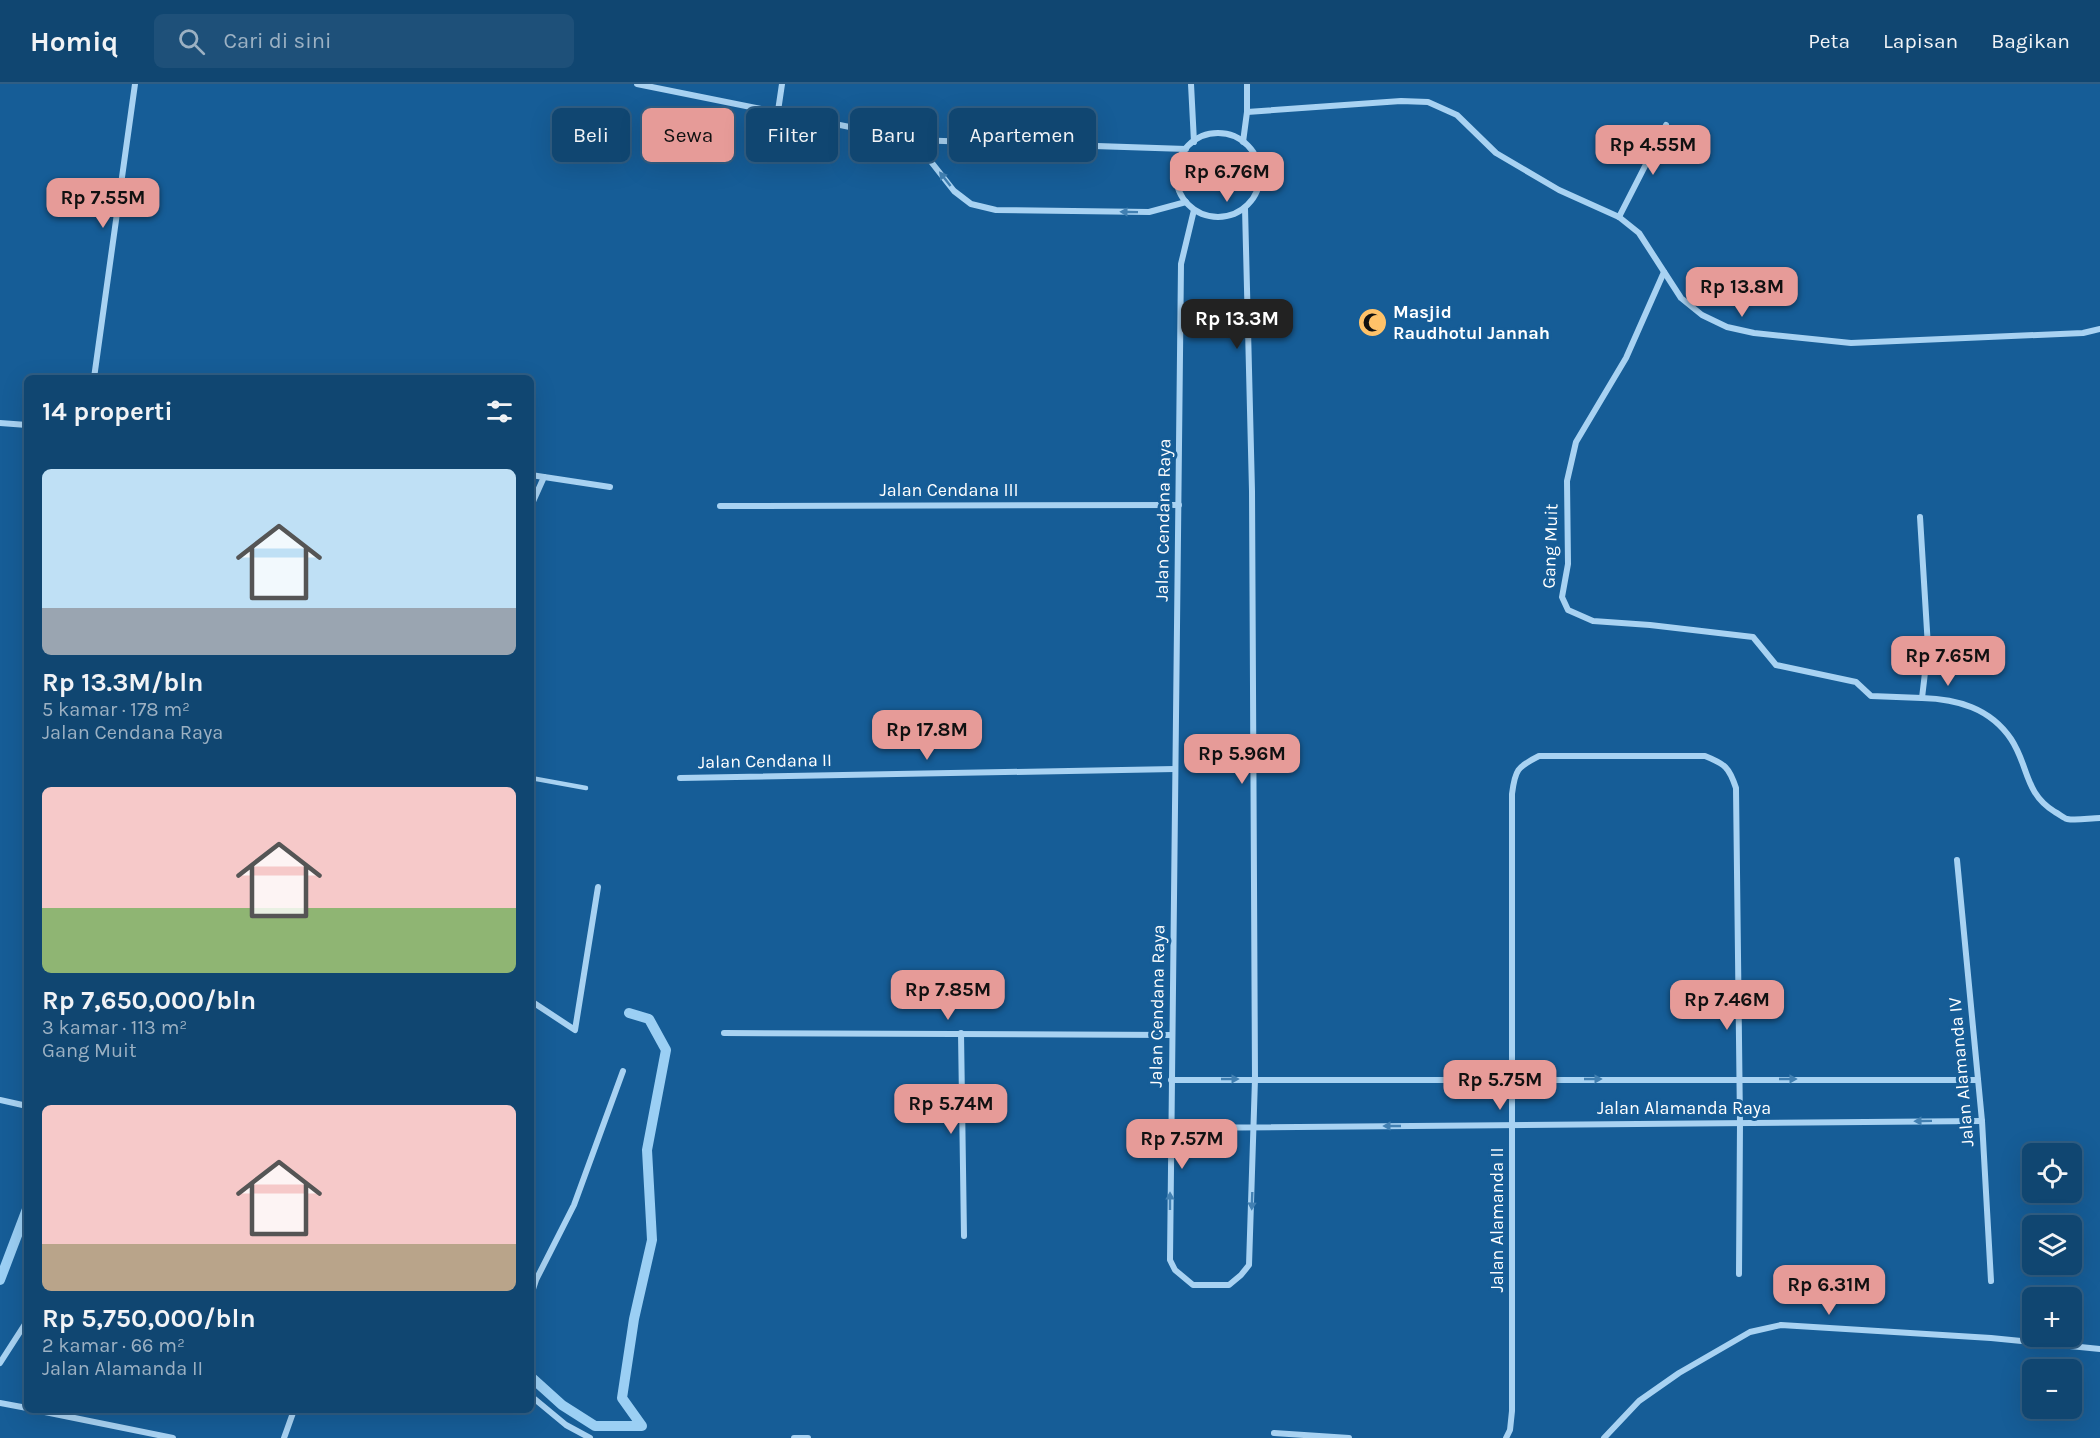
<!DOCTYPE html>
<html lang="id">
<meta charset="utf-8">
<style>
:root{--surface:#104671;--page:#1e5079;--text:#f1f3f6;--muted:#9cb1c3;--line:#305e84;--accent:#e69b98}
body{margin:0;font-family:Karla,sans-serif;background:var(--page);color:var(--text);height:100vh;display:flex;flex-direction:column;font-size:22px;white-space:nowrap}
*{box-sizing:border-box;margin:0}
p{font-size:20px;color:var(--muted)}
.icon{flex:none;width:33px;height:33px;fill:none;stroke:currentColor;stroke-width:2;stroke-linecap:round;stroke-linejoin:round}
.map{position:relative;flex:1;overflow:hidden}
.drawer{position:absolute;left:24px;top:291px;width:510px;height:1038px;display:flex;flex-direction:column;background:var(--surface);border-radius:9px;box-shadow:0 6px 24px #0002,0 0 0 2px var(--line)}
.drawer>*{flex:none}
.top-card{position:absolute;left:552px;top:24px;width:570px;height:54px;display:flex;gap:12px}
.tools{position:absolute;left:2022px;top:1059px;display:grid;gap:12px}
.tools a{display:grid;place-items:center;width:60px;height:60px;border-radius:9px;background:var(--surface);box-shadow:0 6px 24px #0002,0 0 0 2px var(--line);font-size:30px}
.price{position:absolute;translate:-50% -51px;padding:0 14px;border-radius:12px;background:var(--accent);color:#111;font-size:20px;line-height:39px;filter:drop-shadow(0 2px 3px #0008)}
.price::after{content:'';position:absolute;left:50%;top:36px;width:18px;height:14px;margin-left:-9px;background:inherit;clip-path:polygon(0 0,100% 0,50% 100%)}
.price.active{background:#222;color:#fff}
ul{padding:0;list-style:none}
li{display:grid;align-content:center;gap:12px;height:318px;padding:0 18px}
li span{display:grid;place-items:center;height:186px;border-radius:9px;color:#555}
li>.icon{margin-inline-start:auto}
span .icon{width:108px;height:108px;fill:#fffc;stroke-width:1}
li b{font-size:26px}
h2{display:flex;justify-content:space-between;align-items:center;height:72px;padding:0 18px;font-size:26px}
.tag{padding:0 21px;border-radius:9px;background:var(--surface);box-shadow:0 6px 24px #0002,0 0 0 2px var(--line);font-size:21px;line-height:54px}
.tag.active{background:var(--accent);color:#111}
header{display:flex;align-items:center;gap:36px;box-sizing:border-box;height:84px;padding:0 30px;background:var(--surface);border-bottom:2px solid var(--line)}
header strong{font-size:28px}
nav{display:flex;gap:33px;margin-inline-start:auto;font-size:21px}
.search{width:420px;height:54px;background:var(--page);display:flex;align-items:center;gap:15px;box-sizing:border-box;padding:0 21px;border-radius:9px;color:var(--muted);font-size:22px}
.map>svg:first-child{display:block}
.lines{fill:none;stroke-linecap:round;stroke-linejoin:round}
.stream{stroke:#9bcff4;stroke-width:10}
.lane{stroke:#a8d2f2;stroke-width:4.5}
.street{stroke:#a8d2f2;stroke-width:6}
.oneway{fill:#4280b2}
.labels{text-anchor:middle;stroke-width:6;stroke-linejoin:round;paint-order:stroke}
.poi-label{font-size:18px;font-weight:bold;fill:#fff;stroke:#165d97;text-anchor:start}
.street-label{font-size:18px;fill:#fff;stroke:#165d97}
</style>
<header>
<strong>Homiq</strong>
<div class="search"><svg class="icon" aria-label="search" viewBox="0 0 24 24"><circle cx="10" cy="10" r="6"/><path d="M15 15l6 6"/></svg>Cari di sini</div>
<nav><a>Peta</a><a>Lapisan</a><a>Bagikan</a></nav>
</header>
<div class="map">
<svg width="2100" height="1354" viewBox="0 0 2100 1354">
<rect width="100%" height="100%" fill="#165d97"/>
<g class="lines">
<g class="stream">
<path d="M0,1196L27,1125"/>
<path d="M531,1293L562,1321L595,1342H642L622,1314L634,1235L652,1156L647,1066L666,966L649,935L629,929"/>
</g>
<path class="lane" d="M531,694L586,704"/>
<g class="street">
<path d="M637,0L914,56L1186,65"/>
<path d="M1191,0L1194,58"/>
<path d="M778,27L782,0"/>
<path d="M1247,28L1401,17L1428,18L1457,31L1496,69L1559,106L1619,133L1639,149L1681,214L1702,231L1727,243L1754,249L1851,259L2083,249L2100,245"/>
<circle cx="1218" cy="91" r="42"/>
<path d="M914,56L954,107L971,120L996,126L1149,128L1186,118"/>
<path d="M1243,58L1247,28V0"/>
<path d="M1194,126L1181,180L1170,1176L1175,1186L1193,1201H1229L1241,1191L1249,1181L1255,995L1252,407L1245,124"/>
<path d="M1619,133L1666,41"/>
<path d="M1664,188L1626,274L1576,358L1567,397L1568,480L1562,513L1568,526L1593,537L1650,541L1753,553L1776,581L1856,598L1871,612L1922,614"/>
<path d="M94,294L135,0"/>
<path d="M0,339L27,341"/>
<path d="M531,391L610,403"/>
<path d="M531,422L544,393"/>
<path d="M720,422L1179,421"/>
<path d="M1920,433L1928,563L1922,614C1957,615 1990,624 2011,655C2029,682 2024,709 2055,728C2059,730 2064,734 2067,735C2077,737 2090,734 2100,734"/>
<path d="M680,694L1175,685"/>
<path d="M1957,776L1982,1037L1991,1197"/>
<path d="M531,917L575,946L598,803"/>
<path d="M724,949L1172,951"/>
<path d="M961,949L964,1152"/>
<path d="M1171,996H1978"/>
<path d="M0,1016L27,1022"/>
<path d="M1171,1044L1982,1037"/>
<path d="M531,1211L536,1196L574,1121L623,987"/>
<path d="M0,1279L27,1237"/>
<path d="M531,1312L566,1341L590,1354"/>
<path d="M0,1319L27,1324"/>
<path d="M35,1326L173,1354"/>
<path d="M1274,1349L1349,1354"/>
<path d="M284,1354L294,1326"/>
<path d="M794,1354H808"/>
<path d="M1506,1354L1510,1346L1512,1327V710C1515,686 1517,683 1539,672H1705C1725,680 1729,683 1736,704L1740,1039L1739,1190"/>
<path d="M1604,1354L1639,1317L1679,1289L1750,1248L1781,1241L1991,1254L2100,1265"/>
</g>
</g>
<defs><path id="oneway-solid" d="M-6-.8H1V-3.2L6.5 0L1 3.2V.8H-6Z" transform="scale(1.5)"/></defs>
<g class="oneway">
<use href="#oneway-solid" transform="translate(945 95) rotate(-128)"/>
<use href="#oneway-solid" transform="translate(1129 128) rotate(-179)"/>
<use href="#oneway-solid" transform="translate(1230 995)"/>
<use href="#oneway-solid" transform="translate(1593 995)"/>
<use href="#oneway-solid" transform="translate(1788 995)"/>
<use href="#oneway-solid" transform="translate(1923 1037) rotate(179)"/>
<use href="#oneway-solid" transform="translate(1392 1042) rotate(180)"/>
<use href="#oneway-solid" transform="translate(1170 1117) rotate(-90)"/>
<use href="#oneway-solid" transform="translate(1252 1117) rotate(92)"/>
</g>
<defs>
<symbol id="mosque-disc" viewBox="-11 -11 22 22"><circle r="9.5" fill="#ffc269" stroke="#165d97"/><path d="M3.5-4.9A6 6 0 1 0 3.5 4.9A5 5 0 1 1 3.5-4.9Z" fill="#111"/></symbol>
</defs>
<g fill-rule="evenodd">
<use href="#mosque-disc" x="1356" y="222" width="33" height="33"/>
</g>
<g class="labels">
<g class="poi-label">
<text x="1393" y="234">Masjid<tspan x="1393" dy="21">Raudhotul Jannah</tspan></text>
</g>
<g class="street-label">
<text x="949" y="412">Jalan Cendana III</text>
<text transform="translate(1163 436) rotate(-89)" y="6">Jalan Cendana Raya</text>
<text transform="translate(1550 462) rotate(-88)" y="6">Gang Muit</text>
<text transform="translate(765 677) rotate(-1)" y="6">Jalan Cendana II</text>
<text transform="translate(1157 922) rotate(-89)" y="6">Jalan Cendana Raya</text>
<text transform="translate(1961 988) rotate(-95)" y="6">Jalan Alamanda IV</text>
<text x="1684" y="1030">Jalan Alamanda Raya</text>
<text transform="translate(1497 1136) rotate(-90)" y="6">Jalan Alamanda II</text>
</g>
</g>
</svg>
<div class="tools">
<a><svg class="icon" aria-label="locate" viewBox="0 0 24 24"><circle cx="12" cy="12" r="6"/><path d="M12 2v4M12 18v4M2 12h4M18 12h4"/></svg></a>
<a><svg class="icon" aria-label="layers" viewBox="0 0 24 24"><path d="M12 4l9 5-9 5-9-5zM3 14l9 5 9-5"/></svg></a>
<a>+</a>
<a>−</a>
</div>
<b class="price" style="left:1653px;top:92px">Rp 4.55M</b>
<b class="price" style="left:1227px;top:119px">Rp 6.76M</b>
<b class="price" style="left:103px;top:145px">Rp 7.55M</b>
<b class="price" style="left:1742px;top:234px">Rp 13.8M</b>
<b class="price active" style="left:1237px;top:266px">Rp 13.3M</b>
<b class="price" style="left:1948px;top:603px">Rp 7.65M</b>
<b class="price" style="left:927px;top:677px">Rp 17.8M</b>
<b class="price" style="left:1242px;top:701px">Rp 5.96M</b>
<b class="price" style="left:948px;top:937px">Rp 7.85M</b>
<b class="price" style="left:1727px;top:947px">Rp 7.46M</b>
<b class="price" style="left:1500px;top:1027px">Rp 5.75M</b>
<b class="price" style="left:951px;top:1051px">Rp 5.74M</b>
<b class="price" style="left:1182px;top:1086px">Rp 7.57M</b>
<b class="price" style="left:1829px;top:1232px">Rp 6.31M</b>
<div class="top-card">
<a class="tag">Beli</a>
<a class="tag active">Sewa</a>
<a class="tag">Filter</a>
<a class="tag">Baru</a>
<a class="tag">Apartemen</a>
</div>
<section class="drawer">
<h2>14 properti<svg class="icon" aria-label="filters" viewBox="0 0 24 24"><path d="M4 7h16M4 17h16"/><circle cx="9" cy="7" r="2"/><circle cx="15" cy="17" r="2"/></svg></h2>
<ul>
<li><span style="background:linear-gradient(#bfe0f5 75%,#9aa5b1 0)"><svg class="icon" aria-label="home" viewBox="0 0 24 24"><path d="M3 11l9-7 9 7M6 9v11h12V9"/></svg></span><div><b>Rp 13.3M/bln</b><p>5 kamar · 178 m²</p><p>Jalan Cendana Raya</p></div></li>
<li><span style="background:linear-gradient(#f6c9c9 65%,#8fb573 0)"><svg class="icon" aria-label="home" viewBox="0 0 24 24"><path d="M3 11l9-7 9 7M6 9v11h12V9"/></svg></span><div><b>Rp 7,650,000/bln</b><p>3 kamar · 113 m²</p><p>Gang Muit</p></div></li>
<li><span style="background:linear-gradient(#f6c9c9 75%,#b9a48a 0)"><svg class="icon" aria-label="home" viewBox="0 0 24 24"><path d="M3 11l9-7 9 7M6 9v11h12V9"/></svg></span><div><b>Rp 5,750,000/bln</b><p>2 kamar · 66 m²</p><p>Jalan Alamanda II</p></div></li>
</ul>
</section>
</div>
